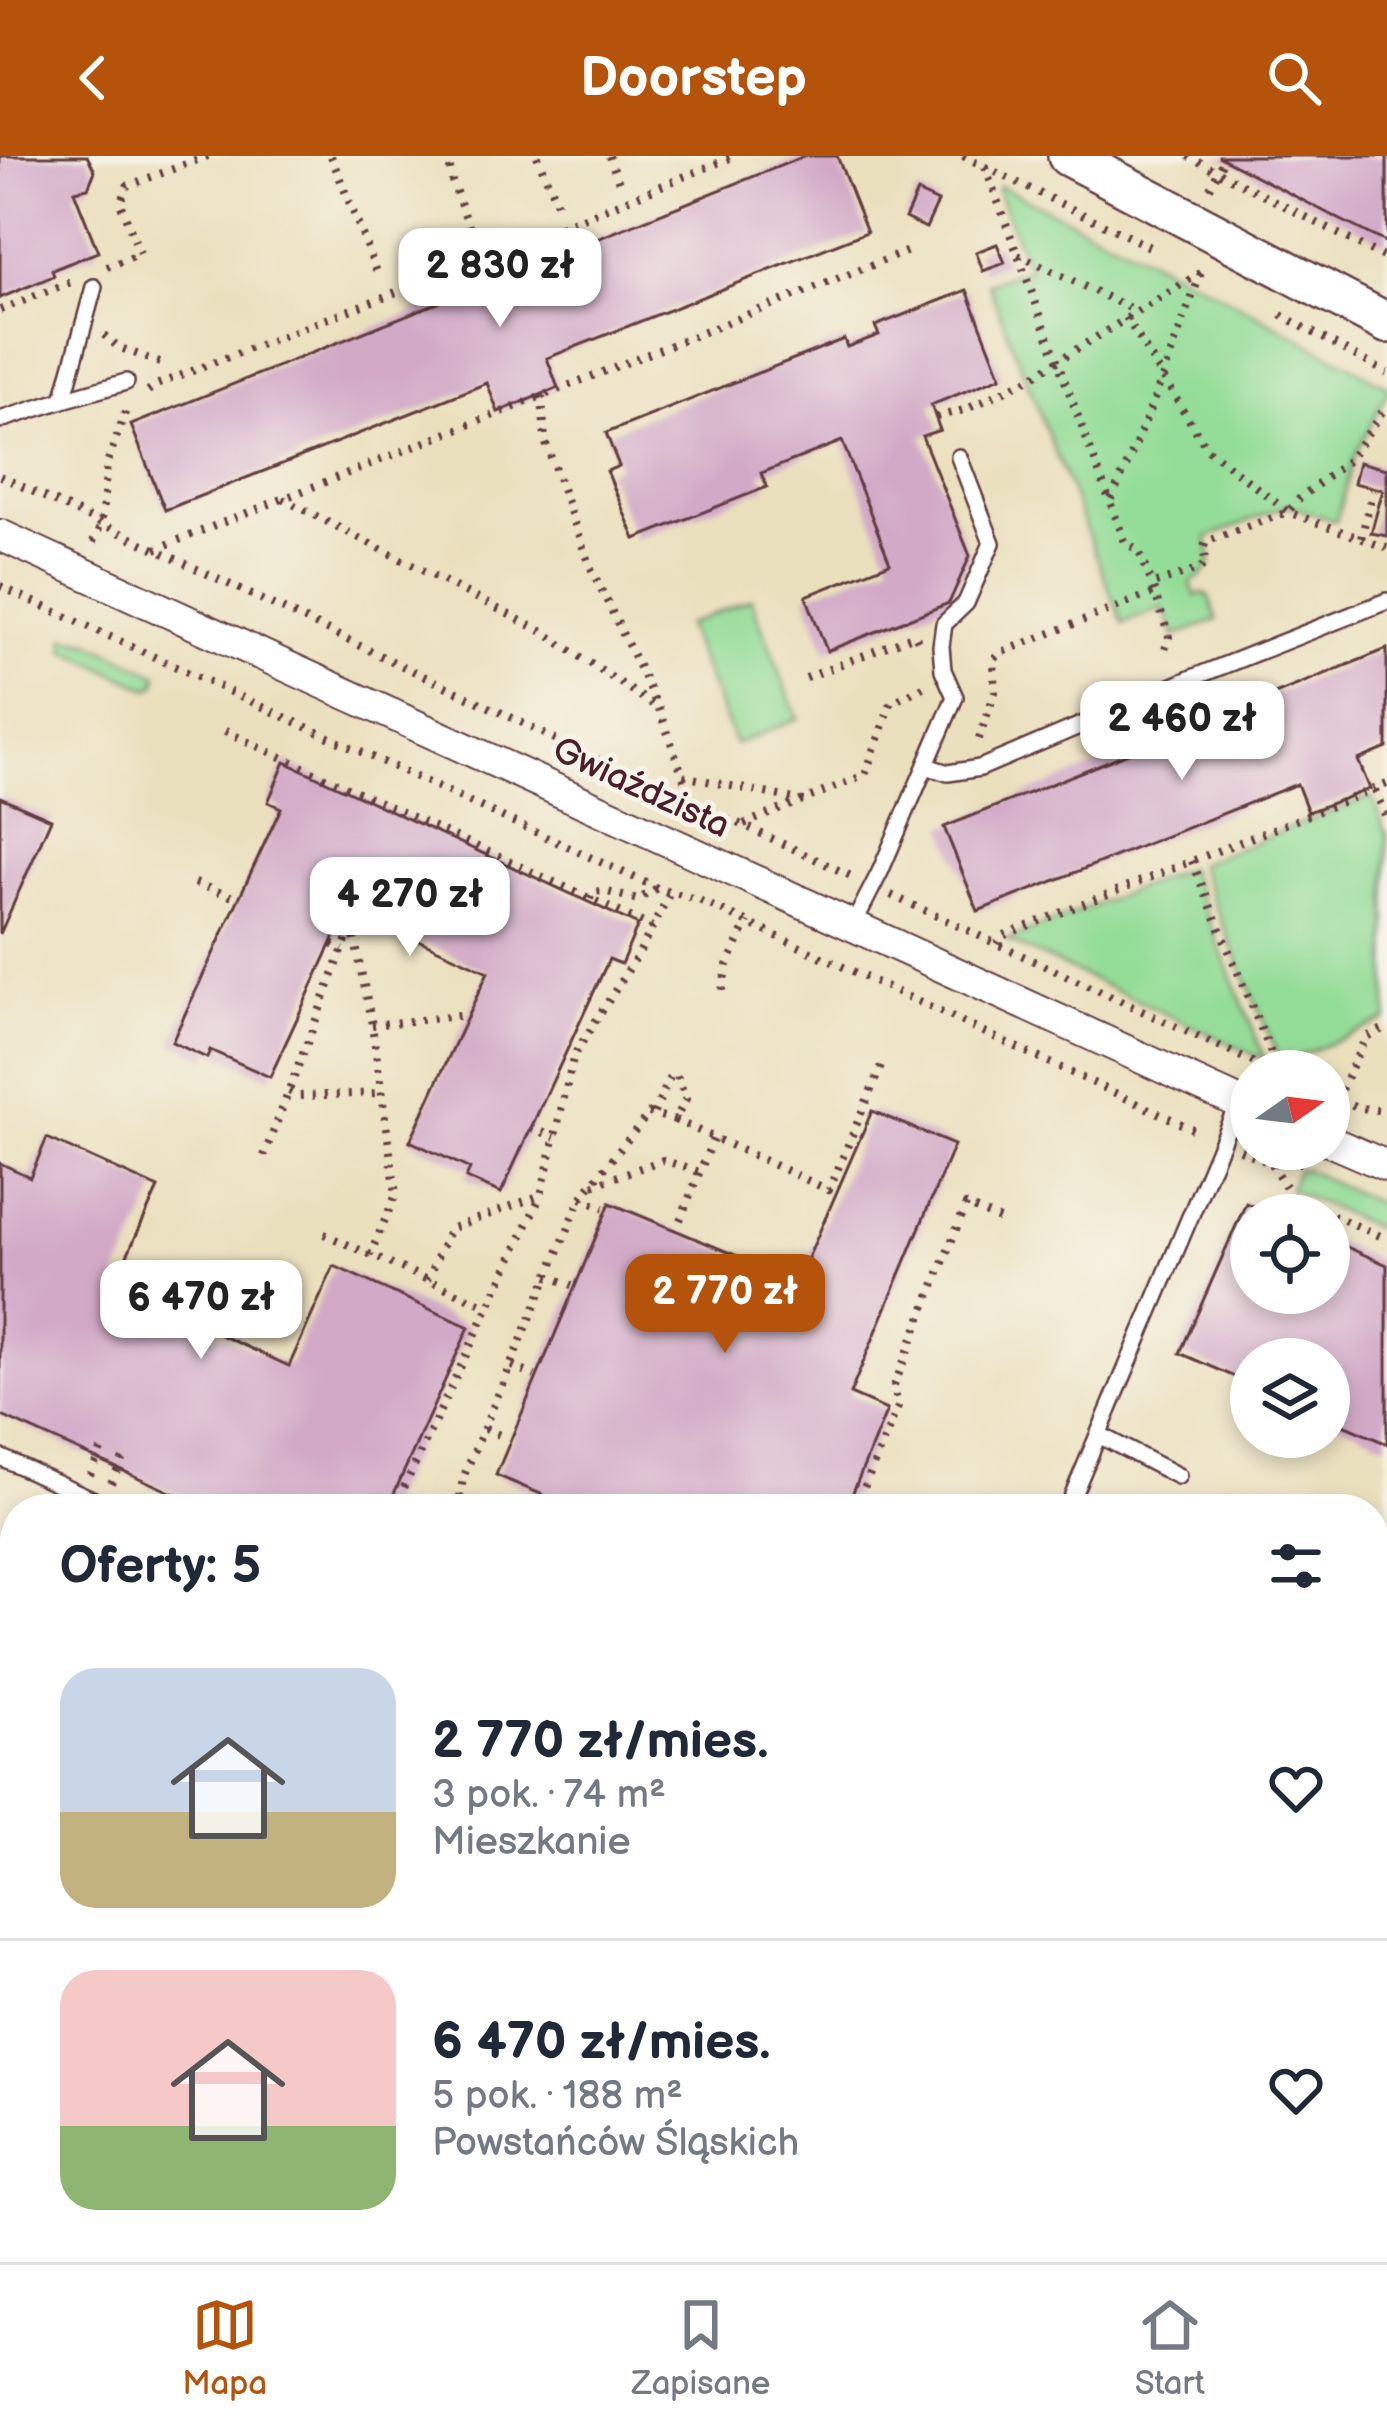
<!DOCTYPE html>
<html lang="pl">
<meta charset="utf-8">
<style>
:root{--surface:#fff;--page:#f6f6f7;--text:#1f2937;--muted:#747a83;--line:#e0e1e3;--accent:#b45309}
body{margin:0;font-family:"Balsamiq Sans",sans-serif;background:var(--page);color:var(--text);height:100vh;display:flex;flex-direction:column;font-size:45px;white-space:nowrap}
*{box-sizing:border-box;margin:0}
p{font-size:39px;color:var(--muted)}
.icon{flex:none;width:66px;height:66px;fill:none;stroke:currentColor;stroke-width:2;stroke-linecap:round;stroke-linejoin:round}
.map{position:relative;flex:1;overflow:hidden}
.sheet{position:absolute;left:0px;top:1338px;width:1389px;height:768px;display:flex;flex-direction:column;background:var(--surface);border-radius:48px 48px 0 0;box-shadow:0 6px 18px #0003}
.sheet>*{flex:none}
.needle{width:78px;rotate:76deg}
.buttons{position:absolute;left:1230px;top:894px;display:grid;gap:24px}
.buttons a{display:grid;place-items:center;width:120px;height:120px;border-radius:50%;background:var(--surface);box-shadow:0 6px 18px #0003;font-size:60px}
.price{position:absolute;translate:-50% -102px;padding:0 27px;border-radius:24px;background:#fff;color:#222;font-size:39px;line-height:78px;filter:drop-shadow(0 3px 6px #0008)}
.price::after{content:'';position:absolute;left:50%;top:72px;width:36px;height:27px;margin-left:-18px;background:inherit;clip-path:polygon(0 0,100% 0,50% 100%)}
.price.active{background:var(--accent);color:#fff}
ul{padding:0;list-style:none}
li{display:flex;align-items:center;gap:36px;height:300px;padding:0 60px}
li+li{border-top:3px solid var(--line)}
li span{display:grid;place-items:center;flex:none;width:336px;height:240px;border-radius:36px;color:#555}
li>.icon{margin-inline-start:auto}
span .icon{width:144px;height:144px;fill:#fffc;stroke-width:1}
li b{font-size:51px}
h2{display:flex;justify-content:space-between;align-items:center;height:144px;padding:0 60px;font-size:51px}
header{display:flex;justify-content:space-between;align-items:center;height:156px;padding:0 60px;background:var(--accent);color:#fff;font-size:54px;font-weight:700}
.dock{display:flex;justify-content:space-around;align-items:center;height:168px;border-top:3px solid var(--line);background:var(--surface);font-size:33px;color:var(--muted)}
.dock a{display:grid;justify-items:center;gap:6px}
.dock .active{color:var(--accent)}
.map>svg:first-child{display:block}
.green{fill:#94dd98;stroke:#6f7e62;stroke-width:3}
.building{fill:#d2aac8}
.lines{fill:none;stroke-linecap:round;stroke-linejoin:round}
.service-casing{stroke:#623c41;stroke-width:20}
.minor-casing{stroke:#623c41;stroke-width:34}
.tertiary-casing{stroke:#623c41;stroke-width:44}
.secondary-casing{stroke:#623c41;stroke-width:46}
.path{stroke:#623c41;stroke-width:8;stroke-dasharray:3 9;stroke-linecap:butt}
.service{stroke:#fff;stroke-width:15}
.minor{stroke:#fff;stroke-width:30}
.tertiary{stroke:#fff;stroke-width:39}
.secondary{stroke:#fde4d1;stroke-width:42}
.tram{stroke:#4a1f2b;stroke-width:3}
.labels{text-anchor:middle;stroke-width:10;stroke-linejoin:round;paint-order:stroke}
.street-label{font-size:36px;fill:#4a1f2b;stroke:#f7f3e8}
</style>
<header><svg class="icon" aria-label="back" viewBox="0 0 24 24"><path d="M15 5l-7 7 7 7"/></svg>Doorstep<svg class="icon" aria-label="search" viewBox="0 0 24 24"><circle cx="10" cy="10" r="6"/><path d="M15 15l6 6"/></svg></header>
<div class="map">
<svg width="1387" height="2106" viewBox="0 0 1387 2106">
<rect width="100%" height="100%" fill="#f7f3e8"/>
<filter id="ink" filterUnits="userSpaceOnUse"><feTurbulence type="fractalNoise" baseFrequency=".00833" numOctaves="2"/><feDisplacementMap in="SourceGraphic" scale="24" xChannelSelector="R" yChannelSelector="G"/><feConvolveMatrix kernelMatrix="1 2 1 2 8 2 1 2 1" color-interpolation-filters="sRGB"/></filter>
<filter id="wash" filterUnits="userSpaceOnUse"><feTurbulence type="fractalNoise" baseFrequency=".004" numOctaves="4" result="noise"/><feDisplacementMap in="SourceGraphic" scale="48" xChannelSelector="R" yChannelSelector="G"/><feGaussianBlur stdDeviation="2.7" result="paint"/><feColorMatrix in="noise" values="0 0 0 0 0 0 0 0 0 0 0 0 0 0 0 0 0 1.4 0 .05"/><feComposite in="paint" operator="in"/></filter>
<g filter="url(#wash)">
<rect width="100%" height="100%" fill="#ebe0be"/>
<g class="green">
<path d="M1000,30L1208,132L1387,230V237L1354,300L1336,365L1287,349L1207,382C1214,403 1213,416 1191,426L1195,440L1203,437L1209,440L1217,464L1175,480L1163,452L1123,467L988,127L1028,113L997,34Z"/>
<path d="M751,443L798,563L735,588L686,469Z"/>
<path d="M65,482L89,486L158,519L156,529L149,533L64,494Z"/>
<path d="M1369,641L1373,643L1387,678V863L1288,905L1276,896L1198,708Z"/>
<path d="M1188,712L1265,904L1007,784Z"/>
<path d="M1297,1013L1306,1014L1387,1052V1077L1289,1033Z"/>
</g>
<g id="blocks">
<g class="building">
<path d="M0,0H87L95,15L88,32L74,35L98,96L52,114L54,120L0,142Z"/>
<path d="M805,0H837L867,76L547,202L558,232L498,256L487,227L165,354L131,269Z"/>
<path d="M1218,0H1387V87L1331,59Z"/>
<path d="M917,36L938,46L926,72L905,62Z"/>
<path d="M997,88L1005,107L983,115L976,96Z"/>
<path d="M967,134L1001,221L931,249L940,274L922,280L970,400L949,447L827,495L806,440L890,407L842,285L761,317L767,331L635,383L607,315L619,310L606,277L844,183L847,191L879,179L875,170Z"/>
<path d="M1359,306L1387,313V380L1371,377L1383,334L1354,327Z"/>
<path d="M1387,493V592L1358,604L1370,633L1308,656L1297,628L978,755L944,671Z"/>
<path d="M285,606L638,769L621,808L609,803L501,1037L466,1022L470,1013L410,985L488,816L357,756L348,752L270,921L210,894L207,902L172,886L281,652L268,646Z"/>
<path d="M0,641L51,663L0,778Z"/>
<path d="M872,955L954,989L850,1238L887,1254L846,1353H551L555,1344L496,1319L610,1047L798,1125Z"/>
<path d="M47,982L158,1032L113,1130L289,1210L334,1110L469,1171L387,1353H208L0,1259V1007L30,1021Z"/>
<path d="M1246,1047L1273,1059H1251V1137H1329V1083L1387,1109V1288L1329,1263V1203H1251V1228L1180,1197Z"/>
<path d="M15,1681V1763L0,1760V1721L6,1686Z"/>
<path d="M1374,1722L1387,1728V1872L1374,1865Z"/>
<path d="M0,1807L15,1809V2003L0,2001Z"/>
<path d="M779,2091H911L905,2106H773Z"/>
<path d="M978,2091H1030L1066,2106H971Z"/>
</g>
</g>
</g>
<g filter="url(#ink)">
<use href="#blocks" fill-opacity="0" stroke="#623c41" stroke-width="3"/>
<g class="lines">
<defs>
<g id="service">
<path d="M63,244L126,226"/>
<path d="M0,264L63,244L94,131"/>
<path d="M926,610L948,617L980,612L1192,522L1387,445"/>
<path d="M852,771L880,716L955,541L943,514L941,490L944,468L966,447L992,387L959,301"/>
<path d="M1099,1279L1178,1320"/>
<path d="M0,1301L114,1353"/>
<path d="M1067,1353L1238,947"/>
<path d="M1374,2028L1387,2032"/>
<path d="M0,2049L15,2052"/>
</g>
<g id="minor">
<path d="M0,379L1251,952"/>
<path d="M1329,985L1387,1010"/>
</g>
<path id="tertiary" d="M1068,0L1387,167"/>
<g id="secondary">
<path d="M0,1437L15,1443"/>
<path d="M0,1565L15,1571"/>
<path d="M1374,1978L1387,1982"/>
<path d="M1370,2091L1387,2098"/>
</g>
</defs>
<use href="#service" class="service-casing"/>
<use href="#minor" class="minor-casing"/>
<use href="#tertiary" class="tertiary-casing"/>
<use href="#secondary" class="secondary-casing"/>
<g class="path">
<path d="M331,0L379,121"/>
<path d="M448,0L452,25L475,86"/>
<path d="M537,0L559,52"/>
<path d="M609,0L620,29"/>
<path d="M963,0L1156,94"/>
<path d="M1188,0L1387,103"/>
<path d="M985,11L1125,386L1139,395L1152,428"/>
<path d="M1210,32L1224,3"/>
<path d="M1018,99L1134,154"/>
<path d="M107,111L140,98L120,47L127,30L208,0"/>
<path d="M0,154L71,126"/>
<path d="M1281,159L1387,217"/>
<path d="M1126,161L1207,293L1288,356L1387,392"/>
<path d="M104,179L118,191L165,209"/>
<path d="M148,235L156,229L479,104L735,0"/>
<path d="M542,240L545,285L589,408L659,553L683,620L804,645"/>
<path d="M936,261L967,253L1025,225L1202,116"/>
<path d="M0,320L500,556L698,653L743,669L851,720"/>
<path d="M283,343L543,476L658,552"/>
<path d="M1111,343C1147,269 1172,194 1201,117"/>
<path d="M1361,382L1373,335"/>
<path d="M93,386L101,369L107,308L127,251"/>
<path d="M156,393L908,95"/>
<path d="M0,430L657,732L699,744L1199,976"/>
<path d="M1165,493L1169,481L1152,428L1198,414L1206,407L1203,393L1206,386L1288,356L1299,343L1350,303L1387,249"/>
<path d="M806,522L915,479L918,485"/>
<path d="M225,575L652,771"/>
<path d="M979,583L995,536L993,504L1000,497L1153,437"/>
<path d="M683,621L697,651"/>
<path d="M1375,634L1387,664"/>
<path d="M744,668L865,619L891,547L923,531"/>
<path d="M1192,705L1273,902L1272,915"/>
<path d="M195,727L238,743"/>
<path d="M891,739L1272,915"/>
<path d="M590,743L593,736L604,735L638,744L657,732"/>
<path d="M352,770L372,869L396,1038L370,1099"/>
<path d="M332,788L343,794"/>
<path d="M997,788L1002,780L1387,628"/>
<path d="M722,834L727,809L748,766"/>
<path d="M372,869L468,859"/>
<path d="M289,935L299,940L380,937"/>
<path d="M1329,941L1361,952L1387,955"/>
<path d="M1336,944L1366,881L1387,871"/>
<path d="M654,957L673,914"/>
<path d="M675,964L829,1034L882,908"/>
<path d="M531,972L555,981"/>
<path d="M1240,994L1270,1007H1307"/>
<path d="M264,1000L357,756"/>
<path d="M1271,1008L1293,1042L1387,1083"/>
<path d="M593,1029L663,1004L699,1016"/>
<path d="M581,1042L604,1052"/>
<path d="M680,1064L714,981"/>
<path d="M324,1078L487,1150"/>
<path d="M548,1120L572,1129"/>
<path d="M427,1124L450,1073L541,1039L574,899L639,797L670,737"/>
<path d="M512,1210L535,1220"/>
<path d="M485,1273L507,1282"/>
<path d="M90,1319L102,1292"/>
<path d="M111,1327L123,1302"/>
<path d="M394,1353L541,1039"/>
<path d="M458,1353L463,1322L581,1042L649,957L675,964L686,943L674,912"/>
<path d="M855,1353L898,1251L894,1230L966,1049L1003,1065"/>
<path d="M0,1368L15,1375"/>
<path d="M0,1631L15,1642"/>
<path d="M0,1793L15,1795"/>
<path d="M1374,1888L1387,1894"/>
<path d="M0,2085L15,2087"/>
<path d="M1165,2091L1204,2106"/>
<path d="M604,2097L606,2091"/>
<path d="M1137,2103L1166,2091"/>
<path d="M41,2106L44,2092L119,2102L118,2106"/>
<path d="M767,2106L773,2091"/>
<path d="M914,2106L920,2091"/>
</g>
<use href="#service" class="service"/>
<use href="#minor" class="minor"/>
<use href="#tertiary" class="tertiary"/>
<use href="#secondary" class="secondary"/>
<g class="tram">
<path d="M0,1492L15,1499"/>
<path d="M0,1513L15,1520"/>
<path d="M1374,2016L1387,2021"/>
<path d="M1374,2036L1387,2040"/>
</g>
</g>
</g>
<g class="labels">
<g class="street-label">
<text transform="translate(642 630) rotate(25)" y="13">Gwiaździsta</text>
</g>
</g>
</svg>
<div class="buttons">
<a><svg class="needle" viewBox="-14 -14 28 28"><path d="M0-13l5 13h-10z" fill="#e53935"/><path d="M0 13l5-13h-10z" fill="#747a83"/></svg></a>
<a><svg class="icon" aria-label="locate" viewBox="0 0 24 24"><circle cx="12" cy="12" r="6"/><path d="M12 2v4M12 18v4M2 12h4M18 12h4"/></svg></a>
<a><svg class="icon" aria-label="layers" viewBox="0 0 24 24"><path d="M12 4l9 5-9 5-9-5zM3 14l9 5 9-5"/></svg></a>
</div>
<b class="price" style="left:500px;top:174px">2 830 zł</b>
<b class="price" style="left:1182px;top:627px">2 460 zł</b>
<b class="price" style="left:410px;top:803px">4 270 zł</b>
<b class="price active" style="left:725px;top:1200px">2 770 zł</b>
<b class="price" style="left:201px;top:1206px">6 470 zł</b>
<section class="sheet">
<h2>Oferty: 5<svg class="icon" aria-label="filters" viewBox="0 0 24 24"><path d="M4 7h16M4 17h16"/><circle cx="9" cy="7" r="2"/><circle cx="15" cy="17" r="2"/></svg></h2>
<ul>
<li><span style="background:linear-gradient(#c9d6e8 60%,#c2b280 0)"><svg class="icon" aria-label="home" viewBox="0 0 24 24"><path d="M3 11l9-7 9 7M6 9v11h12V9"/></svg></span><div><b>2 770 zł/mies.</b><p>3 pok. · 74 m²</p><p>Mieszkanie</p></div><svg class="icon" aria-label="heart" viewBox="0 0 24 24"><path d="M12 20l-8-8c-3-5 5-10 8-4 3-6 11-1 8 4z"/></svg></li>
<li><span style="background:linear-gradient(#f6c9c9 65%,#8fb573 0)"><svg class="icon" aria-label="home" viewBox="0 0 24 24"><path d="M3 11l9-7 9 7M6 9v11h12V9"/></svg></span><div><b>6 470 zł/mies.</b><p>5 pok. · 188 m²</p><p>Powstańców Śląskich</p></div><svg class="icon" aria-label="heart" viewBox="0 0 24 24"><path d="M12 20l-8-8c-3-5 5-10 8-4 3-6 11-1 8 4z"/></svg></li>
</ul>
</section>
</div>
<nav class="dock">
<a class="active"><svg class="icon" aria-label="map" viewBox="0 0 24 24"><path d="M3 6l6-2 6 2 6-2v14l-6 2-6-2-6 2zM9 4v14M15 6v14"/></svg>Mapa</a>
<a><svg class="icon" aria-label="saved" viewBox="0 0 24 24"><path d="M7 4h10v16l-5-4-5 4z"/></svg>Zapisane</a>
<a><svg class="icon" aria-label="home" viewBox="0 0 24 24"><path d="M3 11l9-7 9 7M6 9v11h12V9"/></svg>Start</a>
</nav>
